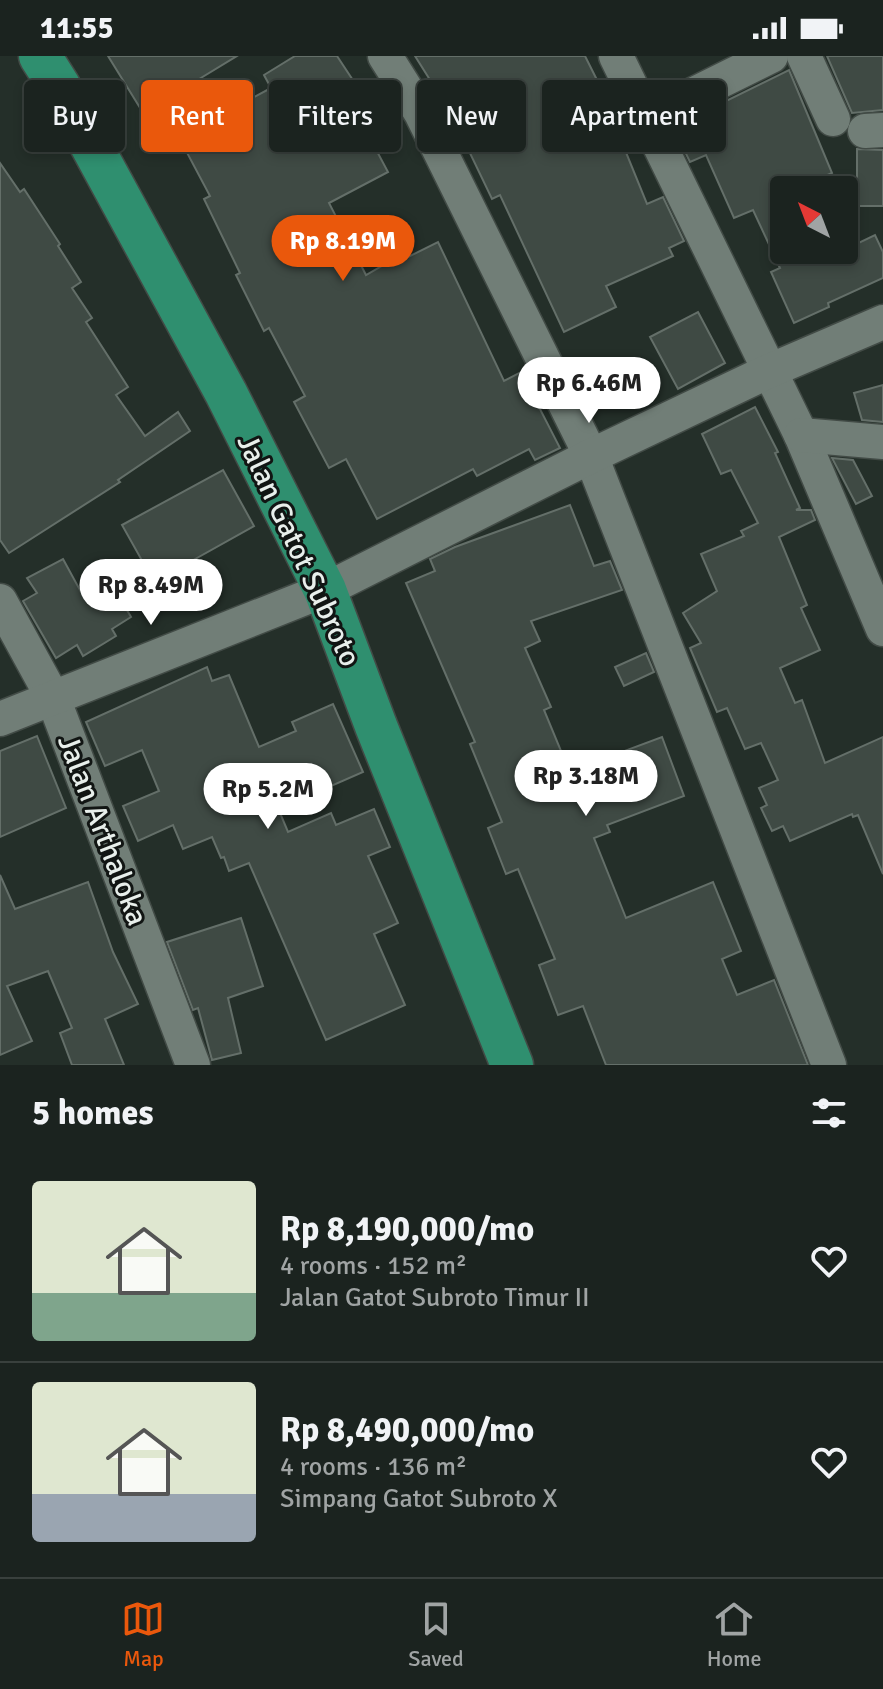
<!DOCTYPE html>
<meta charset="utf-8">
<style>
:root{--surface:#1b231f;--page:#242b28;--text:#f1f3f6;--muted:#a0a4a4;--line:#39403d;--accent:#ea580c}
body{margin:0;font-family:Signika,sans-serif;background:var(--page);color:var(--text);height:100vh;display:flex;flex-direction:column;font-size:30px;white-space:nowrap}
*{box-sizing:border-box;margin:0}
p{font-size:26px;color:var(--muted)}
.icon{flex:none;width:44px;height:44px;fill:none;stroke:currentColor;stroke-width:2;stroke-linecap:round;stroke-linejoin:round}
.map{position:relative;height:1009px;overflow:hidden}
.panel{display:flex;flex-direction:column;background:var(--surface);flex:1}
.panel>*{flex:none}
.guide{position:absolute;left:24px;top:24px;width:836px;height:72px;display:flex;gap:16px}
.needle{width:52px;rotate:318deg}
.fabs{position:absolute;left:770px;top:120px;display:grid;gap:16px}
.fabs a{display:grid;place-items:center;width:88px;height:88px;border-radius:8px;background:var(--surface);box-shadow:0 4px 12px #0003,0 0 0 2px var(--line);font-size:40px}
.price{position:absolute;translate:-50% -68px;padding:0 18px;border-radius:28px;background:#fff;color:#222;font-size:26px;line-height:52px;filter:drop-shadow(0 2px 4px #0008)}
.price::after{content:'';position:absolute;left:50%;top:48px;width:24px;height:18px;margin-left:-12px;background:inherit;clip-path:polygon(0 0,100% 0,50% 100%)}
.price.current{background:var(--accent);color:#fff}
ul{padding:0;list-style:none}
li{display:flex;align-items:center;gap:24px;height:200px;padding:0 32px}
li+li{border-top:2px solid var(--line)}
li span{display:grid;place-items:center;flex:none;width:224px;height:160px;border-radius:8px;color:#555}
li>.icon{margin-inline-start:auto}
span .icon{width:96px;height:96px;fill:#fffc;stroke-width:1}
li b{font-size:34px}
h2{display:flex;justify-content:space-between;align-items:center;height:96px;padding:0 32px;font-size:34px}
.tag{padding:0 28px;border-radius:8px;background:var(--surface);box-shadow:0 4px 12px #0003,0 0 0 2px var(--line);font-size:28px;line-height:72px}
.tag.current{background:var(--accent);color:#fff}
.status{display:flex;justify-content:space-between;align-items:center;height:56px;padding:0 40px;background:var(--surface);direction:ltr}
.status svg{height:22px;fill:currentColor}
.tab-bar{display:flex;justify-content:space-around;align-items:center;height:112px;border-top:2px solid var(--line);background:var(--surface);font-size:22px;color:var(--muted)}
.tab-bar a{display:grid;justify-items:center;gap:4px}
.tab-bar .current{color:var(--accent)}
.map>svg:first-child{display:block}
.building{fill:#3f4a44;stroke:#646f69;stroke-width:2}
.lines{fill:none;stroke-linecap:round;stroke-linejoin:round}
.minor-casing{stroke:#424b46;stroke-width:37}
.major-casing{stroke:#424b46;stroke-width:45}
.minor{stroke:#717e77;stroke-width:34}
.major{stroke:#2f8f6f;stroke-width:42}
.labels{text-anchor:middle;stroke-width:6;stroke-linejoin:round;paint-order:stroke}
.street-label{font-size:30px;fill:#e8efeb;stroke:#111513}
</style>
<div class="status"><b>11:55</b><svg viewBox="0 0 49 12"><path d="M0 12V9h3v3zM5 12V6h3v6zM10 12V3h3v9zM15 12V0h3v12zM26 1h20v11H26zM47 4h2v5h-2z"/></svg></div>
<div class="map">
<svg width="883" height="1009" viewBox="0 0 883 1009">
<rect width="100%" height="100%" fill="#242f29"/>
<g class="building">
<path d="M108,0H237L191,28L213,63L271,32L264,19L295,0H337L364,41L353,48L375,85L372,86L388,116L329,147L366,219L394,203L396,207L438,186L504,325L521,316L560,392L535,404L529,393L477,420L473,413L377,463L346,403L329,412L294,346L305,340L269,272L264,275L236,219L240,217L204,143L210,140L174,72L158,81Z"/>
<path d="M415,0H585L597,24L594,26L631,91L625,94L647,148L663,141L684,185L669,192L673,200L606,230L616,251L564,276L500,139L492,143L468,93L476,89L451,49L447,51Z"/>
<path d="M827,0H883V54L852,57Z"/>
<path d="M789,14L832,117L793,134H784V194H844L875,179L883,196V222L828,247L829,251L794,267L771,216L780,212L753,154L734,162L706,99L690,106L673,71Z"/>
<path d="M857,93L883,94V150H857Z"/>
<path d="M0,107L20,136L24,133L60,188L58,190L81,226L72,232L92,262L86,266L128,331L116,339L145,380L178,356L190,375L118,424L120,426L9,497L0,484Z"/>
<path d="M698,256L725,307L678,333L650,281Z"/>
<path d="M883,329V366L862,364L854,337Z"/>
<path d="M755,351L778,396L775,397L800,452L796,454H811L815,464L779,481L807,549L801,552L820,594L780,612L795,647L802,644L825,707L883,681V818L858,759L853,761L852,758L790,785L783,770L772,775L761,752L767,749L759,732L778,724L761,687L745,693L727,652L717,656L690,592L701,587L683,557L717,535L701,498L744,480L741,475L758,467L731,414L721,418L702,378Z"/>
<path d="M832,402L853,404L872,440L856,448Z"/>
<path d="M223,414L254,470L154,526L122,469Z"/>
<path d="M570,449L594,510L610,505L622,534L531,565L540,585L525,592L551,651L544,654L578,736L626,717L619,697L662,681L684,740L607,769L610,776L594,782L626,862L713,826L741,895L722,903L737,939L774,924L808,1009H606L583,950L558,959L539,909L555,903L518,813L506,818L488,772L502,766L470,688L475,686L406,527L435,515L430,503L455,491Z"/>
<path d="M63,503L81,536L88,532L93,541L113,530L131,561L112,573L116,580L83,600L77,589L56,602L23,545L37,537L27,522Z"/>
<path d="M646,597L654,616L624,630L615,611Z"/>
<path d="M207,611L212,625L229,619L259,691L296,675L292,666L333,648L363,716L322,734L311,708L267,726L288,776L331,757L336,769L374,753L390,791L368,800L398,867L374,878L405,949L326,984L249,807L229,815L224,801L221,802L212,781L183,793L173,769L138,785L123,750L159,735L142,694L105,710L86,666Z"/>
<path d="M37,680L66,752L0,781V695Z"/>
<path d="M0,819L15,853L88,826L113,896L138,948L105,963L124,1009H72L60,977L72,972L48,915L7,930L32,985L0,999Z"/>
<path d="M241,862L263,930L228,942L241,997L212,1004L198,952L193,954L167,886Z"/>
</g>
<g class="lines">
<defs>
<g id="minor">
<path d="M385,0L421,57L591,400L829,1009"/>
<path d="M616,0L801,379L883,573"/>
<path d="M804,0L833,63"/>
<path d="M646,62L771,0"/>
<path d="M865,75L883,74"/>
<path d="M801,379L883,386"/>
<path d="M0,545L53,642L193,1009"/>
<path d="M0,663L325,534L591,400L769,315L883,266"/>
</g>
<path id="major" d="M40,0L59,30L226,337L325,534L376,670L512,1009"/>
</defs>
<use href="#minor" class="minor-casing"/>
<use href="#major" class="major-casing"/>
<use href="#minor" class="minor"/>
<use href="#major" class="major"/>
</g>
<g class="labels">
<g class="street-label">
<text transform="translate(299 494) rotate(65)" y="10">Jalan Gatot Subroto</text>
<text transform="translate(103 774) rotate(69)" y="10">Jalan Arthaloka</text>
</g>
</g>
</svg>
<div class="fabs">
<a><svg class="needle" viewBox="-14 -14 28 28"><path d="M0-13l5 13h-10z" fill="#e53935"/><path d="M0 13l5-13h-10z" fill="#a0a4a4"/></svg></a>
</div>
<b class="price current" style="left:343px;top:227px">Rp 8.19M</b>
<b class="price" style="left:589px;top:369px">Rp 6.46M</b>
<b class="price" style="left:151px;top:571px">Rp 8.49M</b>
<b class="price" style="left:586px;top:762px">Rp 3.18M</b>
<b class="price" style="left:268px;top:775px">Rp 5.2M</b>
<div class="guide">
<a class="tag">Buy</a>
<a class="tag current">Rent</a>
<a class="tag">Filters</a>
<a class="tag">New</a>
<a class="tag">Apartment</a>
</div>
</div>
<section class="panel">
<h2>5 homes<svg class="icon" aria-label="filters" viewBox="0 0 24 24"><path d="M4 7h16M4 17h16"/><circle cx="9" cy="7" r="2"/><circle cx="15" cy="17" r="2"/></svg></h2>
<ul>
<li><span style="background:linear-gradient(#dfe7d0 70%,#7fa58c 0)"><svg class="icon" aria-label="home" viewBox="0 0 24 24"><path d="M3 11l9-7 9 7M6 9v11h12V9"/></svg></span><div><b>Rp 8,190,000/mo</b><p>4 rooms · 152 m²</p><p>Jalan Gatot Subroto Timur II</p></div><svg class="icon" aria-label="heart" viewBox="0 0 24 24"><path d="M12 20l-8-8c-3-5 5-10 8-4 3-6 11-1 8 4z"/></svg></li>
<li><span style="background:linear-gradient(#dfe7d0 70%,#9aa5b1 0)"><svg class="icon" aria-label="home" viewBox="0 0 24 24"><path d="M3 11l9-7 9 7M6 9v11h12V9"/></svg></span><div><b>Rp 8,490,000/mo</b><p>4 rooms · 136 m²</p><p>Simpang Gatot Subroto X</p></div><svg class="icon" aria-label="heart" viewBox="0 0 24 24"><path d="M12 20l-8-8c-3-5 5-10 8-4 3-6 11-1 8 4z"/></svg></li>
</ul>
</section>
<nav class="tab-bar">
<a class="current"><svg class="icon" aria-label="map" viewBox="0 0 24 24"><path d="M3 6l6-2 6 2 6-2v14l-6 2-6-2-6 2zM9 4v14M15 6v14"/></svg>Map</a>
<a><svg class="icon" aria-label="saved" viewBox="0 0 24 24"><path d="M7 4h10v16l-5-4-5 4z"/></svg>Saved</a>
<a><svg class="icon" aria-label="home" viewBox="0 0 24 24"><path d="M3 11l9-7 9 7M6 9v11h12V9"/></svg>Home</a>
</nav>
